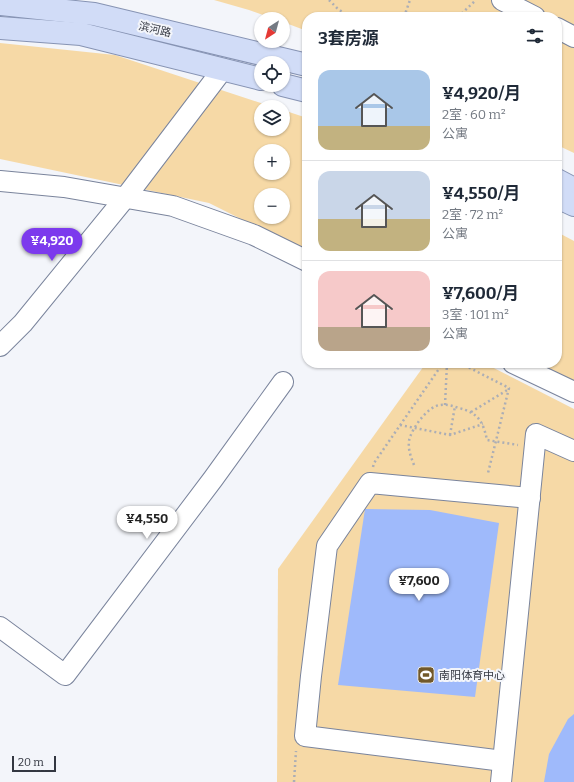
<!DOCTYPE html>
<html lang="zh">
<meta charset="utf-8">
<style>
:root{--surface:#fff;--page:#f2f2f3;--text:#1f2937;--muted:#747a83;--line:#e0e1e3;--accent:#7c3aed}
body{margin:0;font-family:Bitter,"Noto Sans SC",serif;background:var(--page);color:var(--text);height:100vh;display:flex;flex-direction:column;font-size:15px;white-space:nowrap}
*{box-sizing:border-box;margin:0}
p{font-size:13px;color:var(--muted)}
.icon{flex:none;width:22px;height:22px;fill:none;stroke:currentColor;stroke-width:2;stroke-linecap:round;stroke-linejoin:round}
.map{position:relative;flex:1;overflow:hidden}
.side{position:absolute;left:302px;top:12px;width:260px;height:356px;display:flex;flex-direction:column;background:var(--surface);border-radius:16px;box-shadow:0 1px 3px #0004}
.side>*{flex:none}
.needle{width:26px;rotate:216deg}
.buttons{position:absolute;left:254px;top:12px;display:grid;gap:8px}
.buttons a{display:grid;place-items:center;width:36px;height:36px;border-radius:50%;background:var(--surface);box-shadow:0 1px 3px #0004;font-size:20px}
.scale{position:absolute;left:12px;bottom:10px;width:44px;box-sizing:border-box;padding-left:4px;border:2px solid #333741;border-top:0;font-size:11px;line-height:14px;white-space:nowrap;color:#333741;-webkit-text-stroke:3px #f3f5fa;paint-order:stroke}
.price{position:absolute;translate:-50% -34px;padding:0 9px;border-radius:14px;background:#fff;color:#222;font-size:13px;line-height:26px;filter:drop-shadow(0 1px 2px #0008)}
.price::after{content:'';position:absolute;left:50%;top:24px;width:12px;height:9px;margin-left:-6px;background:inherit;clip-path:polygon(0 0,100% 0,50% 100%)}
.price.on{background:var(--accent);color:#fff}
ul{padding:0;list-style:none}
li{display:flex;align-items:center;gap:12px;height:100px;padding:0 16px}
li+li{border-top:1px solid var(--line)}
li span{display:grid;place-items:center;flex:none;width:112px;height:80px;border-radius:12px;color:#555}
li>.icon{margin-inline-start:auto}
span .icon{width:48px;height:48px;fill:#fffc;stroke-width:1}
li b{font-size:17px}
h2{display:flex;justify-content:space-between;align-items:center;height:48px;padding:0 16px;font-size:17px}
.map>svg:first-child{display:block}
.green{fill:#f6d9a6;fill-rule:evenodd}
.building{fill:#9fbafb}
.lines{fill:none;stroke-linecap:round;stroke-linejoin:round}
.minor-casing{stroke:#7a849c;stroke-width:22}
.major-casing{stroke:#8693b3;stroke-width:24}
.path{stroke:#acaeb5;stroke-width:2.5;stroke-dasharray:2 3;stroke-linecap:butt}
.minor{stroke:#fff;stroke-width:20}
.major{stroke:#d1dcf7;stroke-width:22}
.labels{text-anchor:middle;stroke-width:4;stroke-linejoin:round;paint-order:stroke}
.street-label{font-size:11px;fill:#333741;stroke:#f3f5fa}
.poi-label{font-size:11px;fill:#333741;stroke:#f3f5fa;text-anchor:start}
</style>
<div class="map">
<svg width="574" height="782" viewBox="0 0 574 782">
<rect width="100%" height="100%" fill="#f3f5fa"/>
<g class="green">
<path d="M214,0H574V153L557,145V17H307V31L283,22V19H274L249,10Z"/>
<path d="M0,43L115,55L273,107H261V129H283V110L307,118V252L209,203L0,159ZM261,151H283V173H261ZM261,195H283V217H261Z"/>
<path d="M557,232L574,241V387L526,363H557Z"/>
<path d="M426,363H484L574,409V782H277L278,569Z"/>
</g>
<g class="building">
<path d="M365,509L430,510L499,523L475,697L338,685Z"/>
<path d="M574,714V782H544L549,754L568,719Z"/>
</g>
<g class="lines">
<defs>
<g id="minor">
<path d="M502,0L535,17"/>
<path d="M557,28L574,37"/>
<path d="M0,181L64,187L173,206L254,235L307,261"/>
<path d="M0,346L23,323L125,198L223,69"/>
<path d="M513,363L574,392"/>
<path d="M0,627L65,675L213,479L283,382"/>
<path d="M503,761L305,736L311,676L327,546L370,483L530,498"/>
<path d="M501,782L536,434L574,451"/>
</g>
<g id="major">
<path d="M0,4L94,14L307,65"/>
<path d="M0,28L81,34L261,79"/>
<path d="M283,85L307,91"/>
<path d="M557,180L574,189"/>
<path d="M557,197L574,205"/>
</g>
</defs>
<use href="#minor" class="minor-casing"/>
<use href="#major" class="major-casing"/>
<g class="path">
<path d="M329,0L337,8L349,17"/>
<path d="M404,17L410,0"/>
<path d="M458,17L476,0"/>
<path d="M460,363L509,388L488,473"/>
<path d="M445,405L447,363"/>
<path d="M471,412L509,389"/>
<path d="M400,425L450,435L483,424"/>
<path d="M450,435L455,406"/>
<path d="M414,465C411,457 408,450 409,441C411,429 428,406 440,405C447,404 453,406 459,408C478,413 483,421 487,440L518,445"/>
<path d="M373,467L374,463L443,363"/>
<path d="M294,782L296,751"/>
</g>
<use href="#minor" class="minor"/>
<use href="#major" class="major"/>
</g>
<defs>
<symbol id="stadium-square" viewBox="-11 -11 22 22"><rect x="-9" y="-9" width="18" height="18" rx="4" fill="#715829" stroke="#f3f5fa"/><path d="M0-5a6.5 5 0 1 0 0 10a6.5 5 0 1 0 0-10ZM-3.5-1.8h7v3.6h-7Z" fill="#fff"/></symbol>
</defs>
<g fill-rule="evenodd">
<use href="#stadium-square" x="416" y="665" width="20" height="20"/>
</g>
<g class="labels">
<g class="street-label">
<text transform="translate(155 29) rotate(13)" y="4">滨河路</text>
</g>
<g class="poi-label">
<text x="439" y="679">南阳体育中心</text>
</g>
</g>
</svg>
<div class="buttons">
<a><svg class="needle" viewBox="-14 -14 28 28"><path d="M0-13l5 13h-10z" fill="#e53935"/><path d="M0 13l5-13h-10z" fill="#747a83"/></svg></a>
<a><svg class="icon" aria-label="locate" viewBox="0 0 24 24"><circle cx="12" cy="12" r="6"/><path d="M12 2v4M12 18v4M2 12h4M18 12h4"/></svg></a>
<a><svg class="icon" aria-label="layers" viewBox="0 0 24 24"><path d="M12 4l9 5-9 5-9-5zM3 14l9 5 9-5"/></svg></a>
<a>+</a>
<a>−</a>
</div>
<div class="scale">20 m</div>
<b class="price on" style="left:52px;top:262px">¥4,920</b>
<b class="price" style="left:147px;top:540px">¥4,550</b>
<b class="price" style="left:419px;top:602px">¥7,600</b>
<section class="side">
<h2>3套房源<svg class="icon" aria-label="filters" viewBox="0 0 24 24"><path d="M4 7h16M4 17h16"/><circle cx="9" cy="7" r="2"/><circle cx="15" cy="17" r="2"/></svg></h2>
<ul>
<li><span style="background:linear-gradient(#a9c7e8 70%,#c2b280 0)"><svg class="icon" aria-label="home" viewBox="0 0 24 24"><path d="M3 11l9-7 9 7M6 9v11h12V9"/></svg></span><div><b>¥4,920/月</b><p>2室 · 60 m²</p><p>公寓</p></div></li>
<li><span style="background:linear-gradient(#c9d6e8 60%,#c2b280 0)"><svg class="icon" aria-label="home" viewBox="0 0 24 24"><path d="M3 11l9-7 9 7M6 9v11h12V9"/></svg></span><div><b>¥4,550/月</b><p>2室 · 72 m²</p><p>公寓</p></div></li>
<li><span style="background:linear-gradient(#f6c9c9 70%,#b9a48a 0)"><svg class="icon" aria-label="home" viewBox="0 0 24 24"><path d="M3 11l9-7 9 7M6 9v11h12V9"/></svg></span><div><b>¥7,600/月</b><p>3室 · 101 m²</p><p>公寓</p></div></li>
</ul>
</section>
</div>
